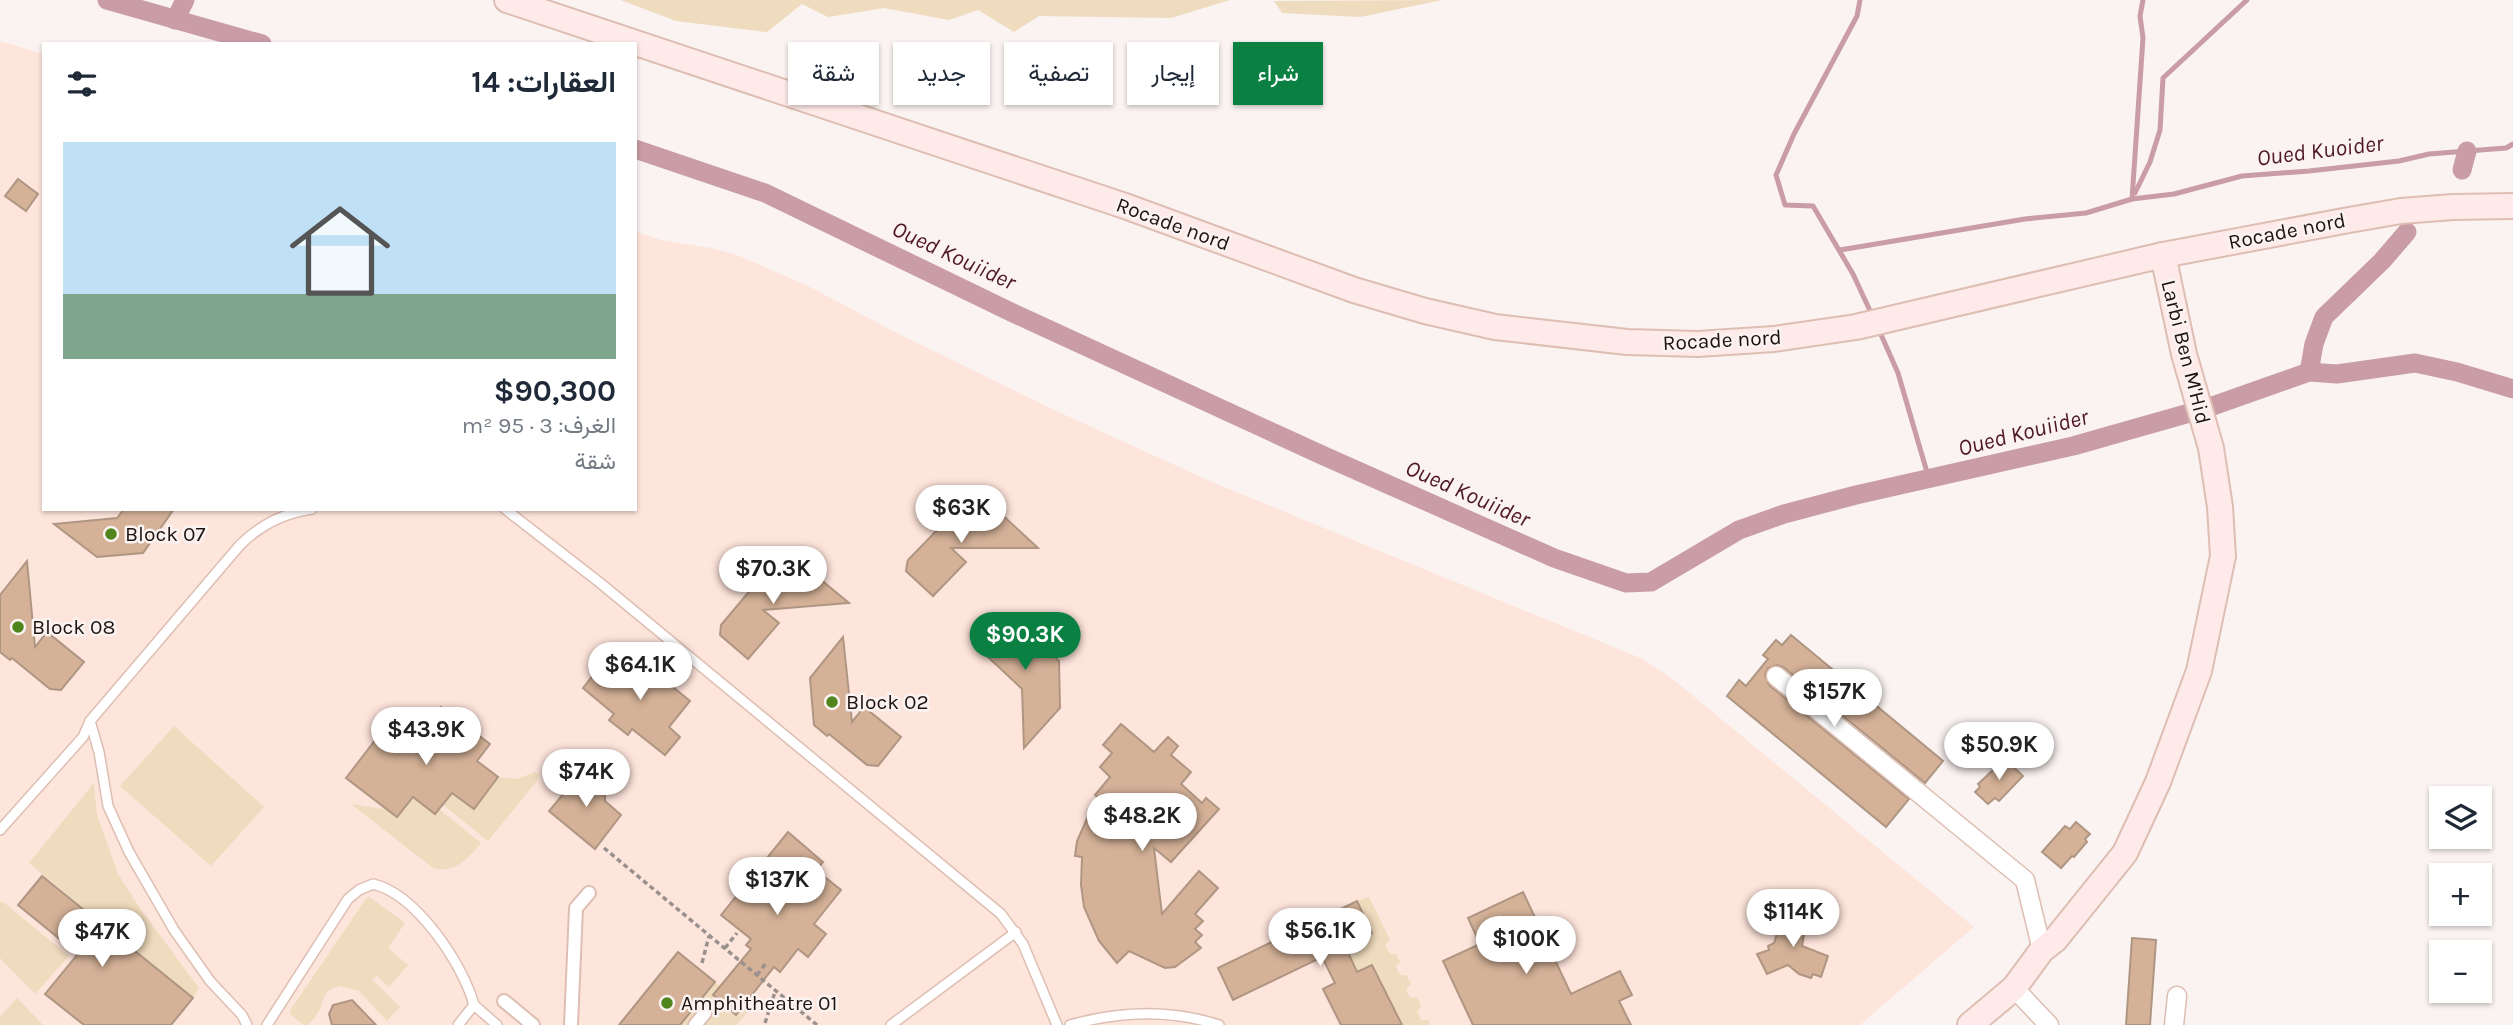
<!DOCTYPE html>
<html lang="ar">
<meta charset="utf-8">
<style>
:root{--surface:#fff;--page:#f6f6f7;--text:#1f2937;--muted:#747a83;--line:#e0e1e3;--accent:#0b8043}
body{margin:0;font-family:Karla,Vazirmatn,sans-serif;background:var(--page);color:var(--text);direction:rtl;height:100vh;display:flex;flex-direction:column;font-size:26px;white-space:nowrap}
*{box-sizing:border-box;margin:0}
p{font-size:23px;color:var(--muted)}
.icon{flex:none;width:38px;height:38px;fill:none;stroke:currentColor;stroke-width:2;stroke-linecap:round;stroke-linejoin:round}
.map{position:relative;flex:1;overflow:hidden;direction:ltr}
.side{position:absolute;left:42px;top:42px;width:595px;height:469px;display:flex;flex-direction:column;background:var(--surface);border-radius:0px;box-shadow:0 2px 5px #0004;direction:rtl}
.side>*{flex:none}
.guide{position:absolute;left:658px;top:42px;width:665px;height:63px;direction:rtl;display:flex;gap:14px}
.fabs{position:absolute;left:2429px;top:786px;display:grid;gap:14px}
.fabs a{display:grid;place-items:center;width:63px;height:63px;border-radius:0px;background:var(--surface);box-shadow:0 2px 5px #0004;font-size:35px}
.price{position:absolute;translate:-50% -60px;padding:0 16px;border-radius:24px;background:#fff;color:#222;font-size:23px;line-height:46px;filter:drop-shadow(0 2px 4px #0008)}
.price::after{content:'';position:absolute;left:50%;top:42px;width:21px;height:16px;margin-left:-10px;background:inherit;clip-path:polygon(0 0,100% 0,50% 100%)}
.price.on{background:var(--accent);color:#fff}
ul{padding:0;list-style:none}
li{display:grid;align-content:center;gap:14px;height:371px;padding:0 21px}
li+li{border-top:2px solid var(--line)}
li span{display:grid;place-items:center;height:217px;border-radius:0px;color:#555}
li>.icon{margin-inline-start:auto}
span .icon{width:126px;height:126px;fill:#fffc;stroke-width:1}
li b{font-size:30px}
h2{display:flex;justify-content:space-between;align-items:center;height:84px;padding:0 21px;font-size:30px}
.chip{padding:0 24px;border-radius:0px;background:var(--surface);box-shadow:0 2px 5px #0004;font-size:24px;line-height:63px}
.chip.on{background:var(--accent);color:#fff}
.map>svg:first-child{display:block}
.built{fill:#fee5dc}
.green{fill:#efdbbd}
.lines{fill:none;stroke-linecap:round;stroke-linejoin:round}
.stream{stroke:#c99ca6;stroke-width:5}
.canal{stroke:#c99ca6;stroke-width:19}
.building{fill:#d4b197;stroke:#af9683;stroke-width:2}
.service-casing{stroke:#debeb2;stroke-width:12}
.pedestrian-casing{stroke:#debeb2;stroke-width:16}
.minor-casing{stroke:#debeb2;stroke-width:21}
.secondary-casing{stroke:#debeb2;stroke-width:28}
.path{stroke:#9a918e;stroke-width:3.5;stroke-dasharray:5 3.5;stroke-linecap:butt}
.service{stroke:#fff;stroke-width:9}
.pedestrian{stroke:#fff;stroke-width:12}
.minor{stroke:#fff;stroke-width:18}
.secondary{stroke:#feeae9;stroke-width:24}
.poi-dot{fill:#50851c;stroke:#faf3f1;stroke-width:2.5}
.labels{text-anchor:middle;stroke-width:5;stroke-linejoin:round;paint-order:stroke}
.street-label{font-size:21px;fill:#1e130f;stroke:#faf3f1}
.poi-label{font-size:21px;fill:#1e130f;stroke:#faf3f1;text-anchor:start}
.water-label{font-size:23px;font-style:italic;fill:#501829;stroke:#faf3f1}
</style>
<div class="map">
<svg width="2513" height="1025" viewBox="0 0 2513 1025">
<rect width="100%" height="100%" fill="#faf3f1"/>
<path class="built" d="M0,41L44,54V509H635V231L661,240L712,248L740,256L810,287L895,332L1052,409L1212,482L1643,659L1675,681L1974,927L1860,1025H0Z"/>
<g class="green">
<path d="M621,0H1230L1171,18L1039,16L1014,32L978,10L949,20L884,8L828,17L802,4L767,32L676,21Z"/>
<path d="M1442,0L1360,17L1282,13L1274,1Z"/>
<path d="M174,726L264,807L211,866L120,786Z"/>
<path d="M535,772L539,775L537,781L488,841L443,805L452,793L474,809L498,777L517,779Z"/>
<path d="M94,783L97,815L118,874L139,907L199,988L193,998L29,863Z"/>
<path d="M413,797L435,814L439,809L481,843C468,858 455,874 433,868L351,804L389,810L397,817Z"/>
<path d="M368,896L405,923L388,948L408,965L389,987L377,976L372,979L400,1007L387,1021L359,991L340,986C321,991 326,997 319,1011C317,1016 311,1021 308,1025H304L290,1014L291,1009Z"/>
<path d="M1369,897L1390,940L1385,945L1390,954H1396L1400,962L1396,967L1400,975H1406L1411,984L1406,989L1410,998L1417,997L1421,1007L1417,1011L1421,1020H1428L1430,1025H1402L1373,965L1357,972L1345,946L1372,933L1357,901Z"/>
<path d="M2,901L69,956L35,994L0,958V903Z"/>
<path d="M715,982L720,986L713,996L735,1014L743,1005L749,1010L737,1025H680Z"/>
<path d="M17,998L43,1025H0V1017Z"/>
</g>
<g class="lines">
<g class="stream">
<path d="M1860,0L1857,16L1794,134L1776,175L1785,205L1813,206L1853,274L1872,315"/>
<path d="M2135,193L2150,162L2160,130L2163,78L2247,0"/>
<path d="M2132,199L2174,194L2242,176L2309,171L2399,161L2429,154L2506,148L2513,144"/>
<path d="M1840,250L2025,219L2086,213L2132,199L2143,38L2140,16L2143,0"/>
<path d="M1879,330L1898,373L1929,479"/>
</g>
<g class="canal">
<path d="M107,0L262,44"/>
<path d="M175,20L185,0"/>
<path d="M635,149L765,193L1013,313L1324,456L1554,558L1626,583L1651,582L1739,530L1784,514L1856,495L2073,446L2207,408L2309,372L2337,374L2415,363L2457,372L2513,389"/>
<path d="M2462,170L2467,151"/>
<path d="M2309,372L2314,344L2324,317L2382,261L2407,232"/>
</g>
</g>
<g class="building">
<path d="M18,179L38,194L26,211L5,196Z"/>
<path d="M124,509H174L143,553L97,557L54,524L117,518Z"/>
<path d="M952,511H998L1038,548H951L966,562L933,596L906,571L907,564L908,560L942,525L940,523Z"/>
<path d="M27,561L35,647L47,632L84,662L61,690L50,689L12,658L10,660L0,652V595Z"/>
<path d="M808,569L849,603L763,610L779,623L748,659L720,635L721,625L753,587L750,585L761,572Z"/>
<path d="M998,617L1009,618L1045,652L1047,650L1059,661L1060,708L1024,748L1022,689L973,643Z"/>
<path d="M1791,635L1943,761L1925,783L1783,667L1777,665L1768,668L1765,675L1769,685L1909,799L1886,827L1727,696L1739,680L1746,686L1768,659L1763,655L1776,640L1782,645Z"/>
<path d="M843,637L852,722L864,707L901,737L878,766L867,765L829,734L827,736L814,725L810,678Z"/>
<path d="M631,653L690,701L669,727L680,737L665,755L632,729L628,735L609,720L614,714L583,688L598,669L610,679Z"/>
<path d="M441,707L490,744L477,761L498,777L474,809L452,793L435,814L413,797L397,817L346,778L383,730L408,750Z"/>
<path d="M1121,724L1154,752L1168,737L1178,746L1171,755L1191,772L1181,784L1202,803L1206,798L1219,809L1171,862L1154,848L1162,914L1199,871L1218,888L1195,914L1203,921L1195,929L1202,935L1195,942L1201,948L1175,967L1165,968L1129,951L1117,963L1099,941L1084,907L1081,885L1082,857L1075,856L1077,841L1090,812L1100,800L1095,795L1110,777L1100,767L1112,753L1103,745Z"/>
<path d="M2005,759L2023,776L1999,801L1995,798L1988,804L1975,792L1980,787L1978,784Z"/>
<path d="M570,775L574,779L593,775L605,786V801L621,815L595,849L549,811L565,792L560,787Z"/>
<path d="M2076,822L2090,834L2085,839L2087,842L2074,857L2072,856L2061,868L2042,852L2065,826L2070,829Z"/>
<path d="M788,832L823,862L816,870L841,890L814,924L826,934L808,957L798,949L780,972L774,967L736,1015L713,995L751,949L746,945L751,939L721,915Z"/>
<path d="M42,876L193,998L171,1025H84L45,994L78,954L18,905Z"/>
<path d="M1523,892L1571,994L1620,971L1632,995L1619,1001L1631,1025H1473L1443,961L1480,944L1468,918Z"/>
<path d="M1357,901L1372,933L1345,946L1357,972L1372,965L1402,1025H1341L1323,989L1335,983L1322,957L1233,1000L1218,968Z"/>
<path d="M1785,909L1807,917L1802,946L1828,956L1821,977L1813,974L1811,978L1799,974L1788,965L1767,974L1757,954L1769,950L1768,946L1774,943Z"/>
<path d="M2132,938L2156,940L2150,1025H2126Z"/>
<path d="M678,952L715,982L680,1025H619Z"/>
<path d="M352,1000L376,1025H332L329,1014L333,1005Z"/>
</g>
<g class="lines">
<defs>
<g id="service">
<path d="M505,509L599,582L1001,914L1023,944L1057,1025"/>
<path d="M90,721L99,752L108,806L129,852L174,930L210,981L242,1015L247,1025"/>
<path d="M0,830L83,737L90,721L240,545C260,525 283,513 312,509"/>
<path d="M474,1005L497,1025"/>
<path d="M267,1025L348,899L359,890L373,884C416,894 463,964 474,1005L458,1025"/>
<path d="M891,1025L1016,932"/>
<path d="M1070,1025C1120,1011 1170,1009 1219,1025"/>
</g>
<g id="pedestrian">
<path d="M504,1001L533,1025"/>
<path d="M571,1025L576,908L589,893"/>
<path d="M695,1025L705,1013"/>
</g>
<g id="minor">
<path d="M1776,676L2025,880L2042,950"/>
<path d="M2014,988L2049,1025"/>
<path d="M2174,1025L2177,996"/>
</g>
<g id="secondary">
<path d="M507,0L1125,206L1354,290L1425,311L1495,327L1627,342L1698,344L1774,339L1856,327L2163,255L2349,220L2401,211L2453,207L2513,206"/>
<path d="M1970,1025L2014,988L2042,950L2055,940L2125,853L2158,782L2199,671L2223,556L2220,507L2211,448L2184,354L2163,255"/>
</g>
</defs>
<use href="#service" class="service-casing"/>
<use href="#pedestrian" class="pedestrian-casing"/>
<use href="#minor" class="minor-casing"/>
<use href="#secondary" class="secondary-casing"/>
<g class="path">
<path d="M604,848L817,1025"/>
<path d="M725,948L737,933"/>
<path d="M702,963L709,936"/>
<path d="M757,975L766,963"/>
<path d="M765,1023L775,992"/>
</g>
<use href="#service" class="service"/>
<use href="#pedestrian" class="pedestrian"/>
<use href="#minor" class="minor"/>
<use href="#secondary" class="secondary"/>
</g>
<g class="poi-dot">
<circle cx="111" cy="534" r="7"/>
<circle cx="18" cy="627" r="7"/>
<circle cx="832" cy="702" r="7"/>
<circle cx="667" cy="1003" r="7"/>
</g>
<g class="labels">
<g class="street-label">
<text transform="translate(1173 224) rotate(20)" y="7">Rocade nord</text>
<text transform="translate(2287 231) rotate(-11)" y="7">Rocade nord</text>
<text transform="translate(1722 340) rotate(-3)" y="7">Rocade nord</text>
<text transform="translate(2186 352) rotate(76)" y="7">Larbi Ben M'Hid</text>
</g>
<g class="poi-label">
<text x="125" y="541">Block 07</text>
<text x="32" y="634">Block 08</text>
<text x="846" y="709">Block 02</text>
<text x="681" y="1010">Amphitheatre 01</text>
</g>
<g class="water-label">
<text transform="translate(2320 150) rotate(-7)" y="8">Oued Kuoider</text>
<text transform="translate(954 255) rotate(25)" y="8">Oued Kouiider</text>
<text transform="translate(2023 432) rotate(-14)" y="8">Oued Kouiider</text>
<text transform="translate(1468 493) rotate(24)" y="8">Oued Kouiider</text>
</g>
</g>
</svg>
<div class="fabs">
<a><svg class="icon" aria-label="layers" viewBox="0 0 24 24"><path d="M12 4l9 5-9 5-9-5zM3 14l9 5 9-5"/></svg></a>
<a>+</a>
<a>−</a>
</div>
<b class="price" style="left:961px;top:545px">$63K</b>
<b class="price" style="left:773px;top:606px">$70.3K</b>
<b class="price on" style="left:1025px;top:672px">$90.3K</b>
<b class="price" style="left:640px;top:702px">$64.1K</b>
<b class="price" style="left:1834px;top:729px">$157K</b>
<b class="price" style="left:426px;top:767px">$43.9K</b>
<b class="price" style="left:1999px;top:782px">$50.9K</b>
<b class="price" style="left:586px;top:809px">$74K</b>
<b class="price" style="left:1142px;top:853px">$48.2K</b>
<b class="price" style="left:777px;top:917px">$137K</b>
<b class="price" style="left:1793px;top:949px">$114K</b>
<b class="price" style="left:1320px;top:968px">$56.1K</b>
<b class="price" style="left:102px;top:969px">$47K</b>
<b class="price" style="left:1526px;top:976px">$100K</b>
<div class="guide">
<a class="chip on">شراء</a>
<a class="chip">إيجار</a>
<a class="chip">تصفية</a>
<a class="chip">جديد</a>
<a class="chip">شقة</a>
</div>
<section class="side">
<h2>العقارات: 14<svg class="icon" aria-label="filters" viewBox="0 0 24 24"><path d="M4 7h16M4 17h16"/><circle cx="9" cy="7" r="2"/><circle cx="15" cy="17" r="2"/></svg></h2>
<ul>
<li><span style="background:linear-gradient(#bfe0f5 70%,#7fa58c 0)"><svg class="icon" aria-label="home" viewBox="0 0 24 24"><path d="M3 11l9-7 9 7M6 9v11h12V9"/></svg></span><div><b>$90,300</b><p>الغرف: 3 · 95 m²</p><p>شقة</p></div></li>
</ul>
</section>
</div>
